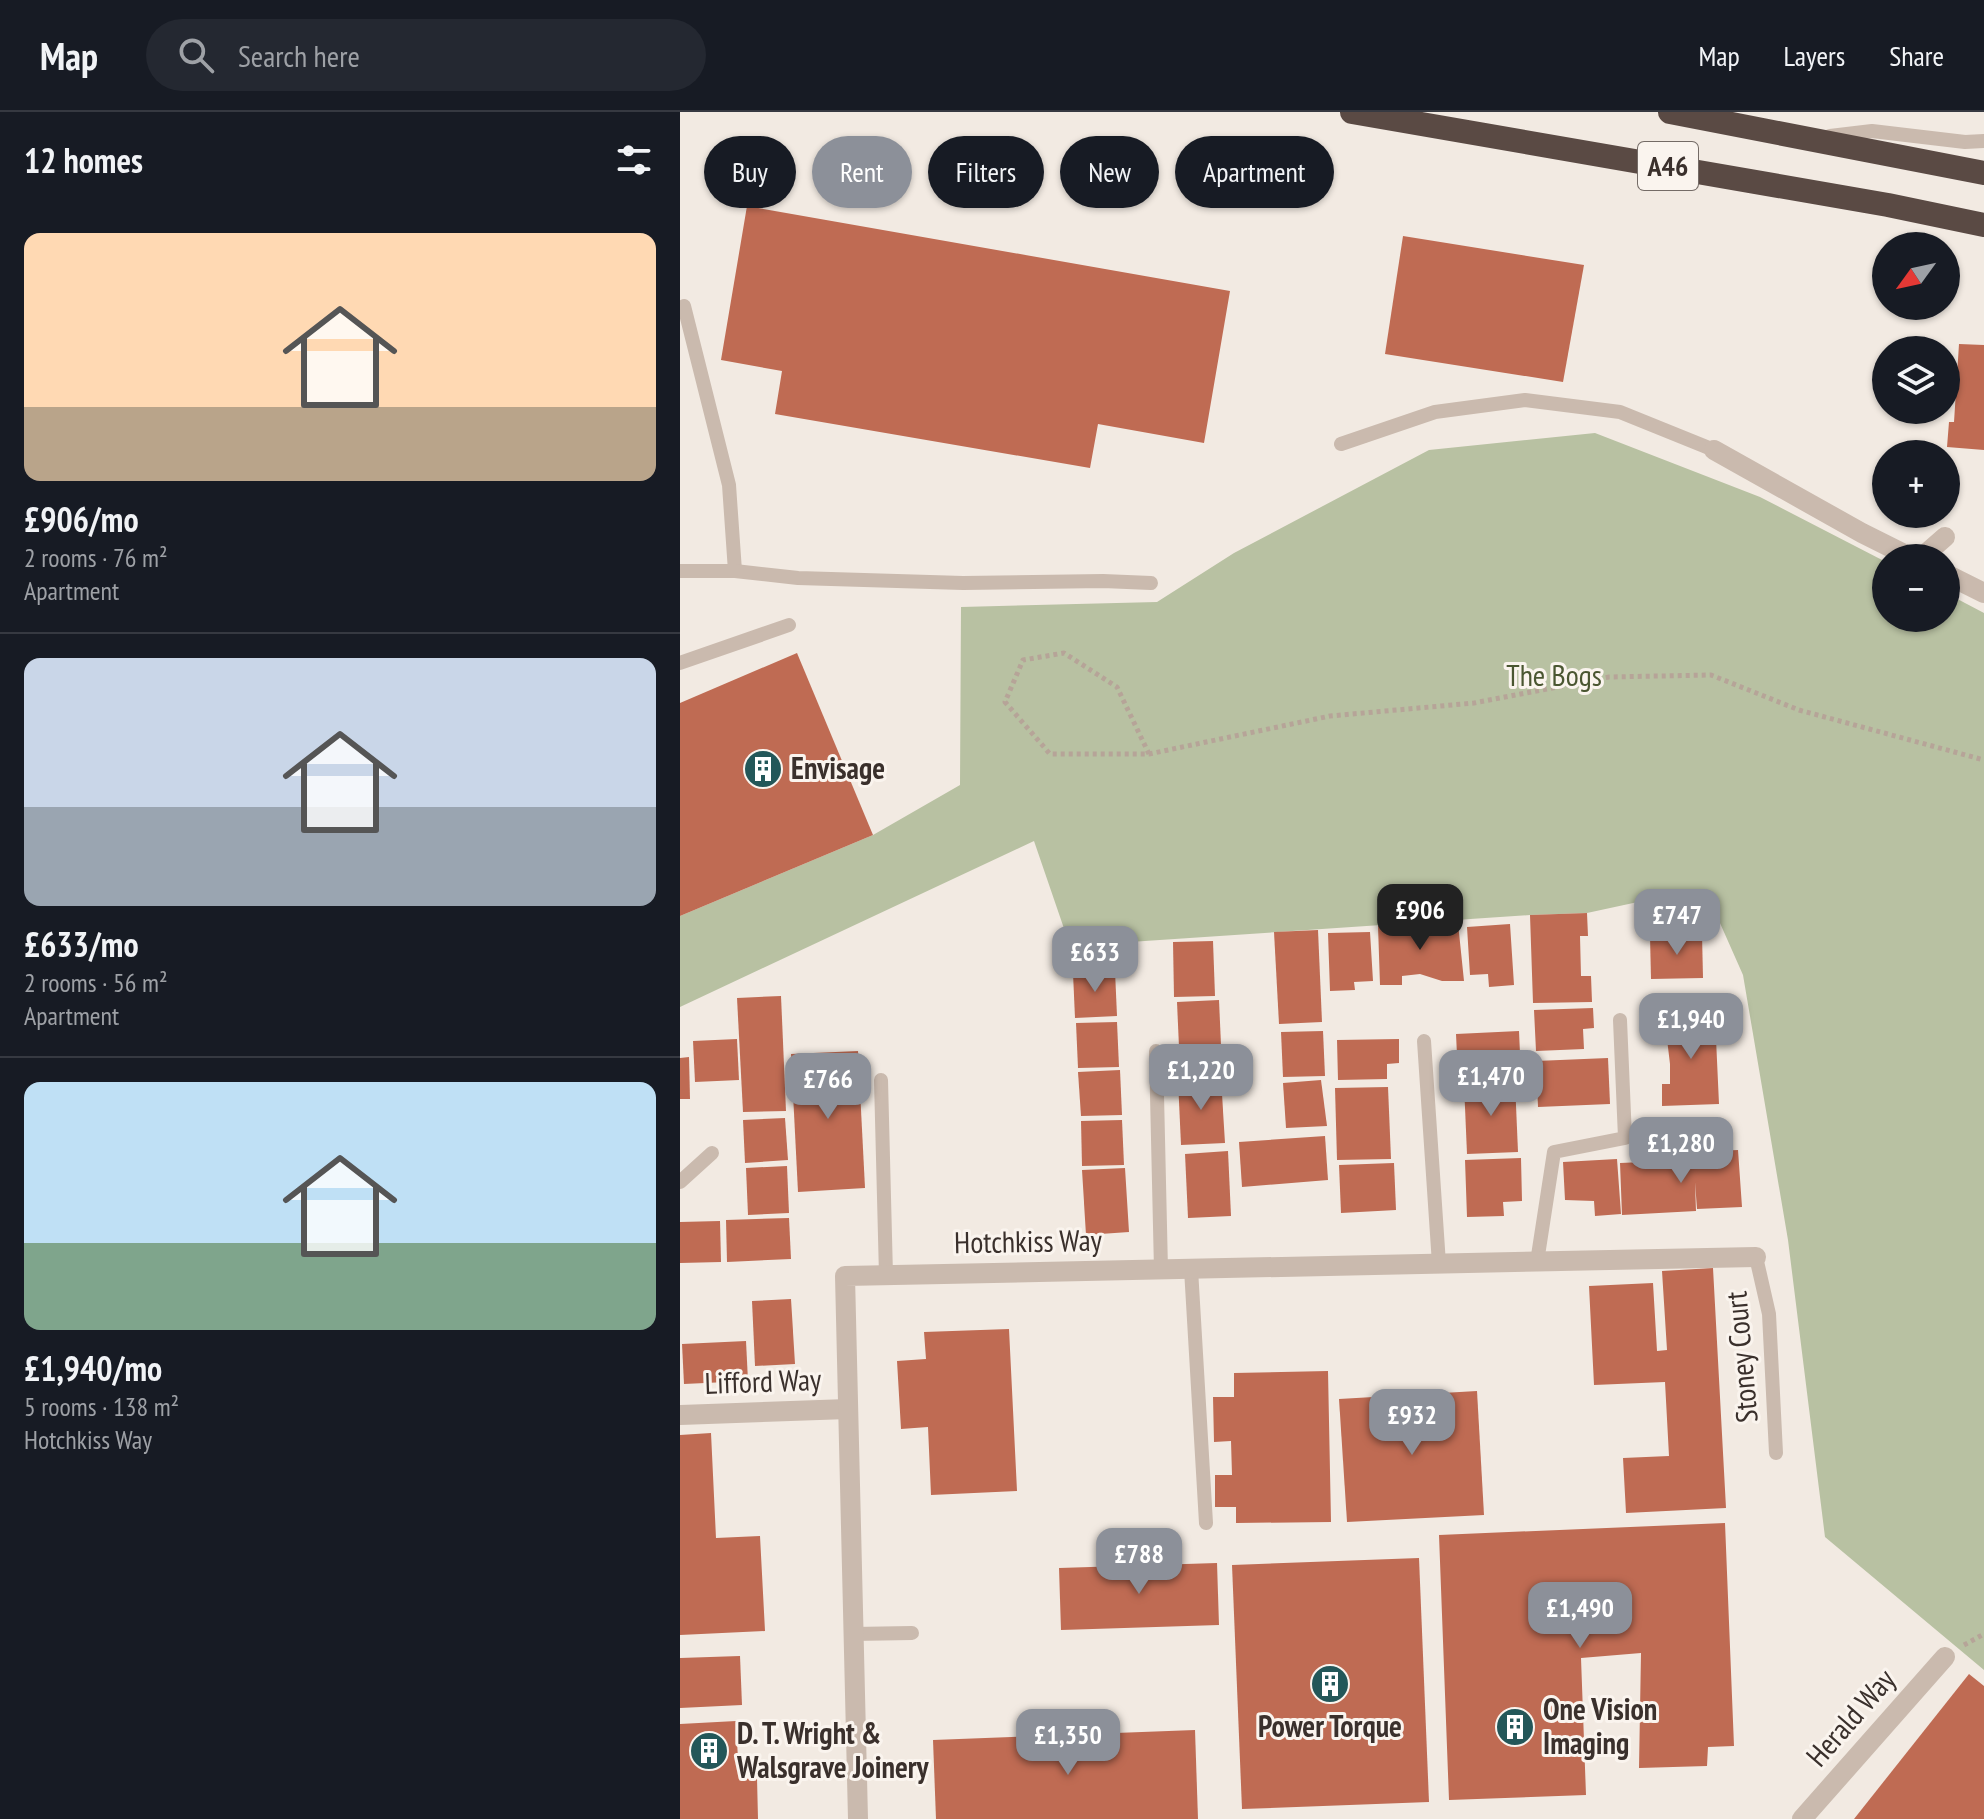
<!DOCTYPE html>
<meta charset="utf-8">
<style>
:root{--surface:#171b24;--page:#242831;--text:#f1f3f6;--muted:#9ea1a6;--line:#363941;--accent:#8c9099}
body{margin:0;font-family:"PT Sans Narrow",sans-serif;background:var(--page);color:var(--text);height:100vh;display:flex;flex-direction:column;font-size:30px;white-space:nowrap}
*{box-sizing:border-box;margin:0}
p{font-size:26px;color:var(--muted)}
.icon{flex:none;width:44px;height:44px;fill:none;stroke:currentColor;stroke-width:2;stroke-linecap:round;stroke-linejoin:round}
.map{position:relative;flex:1;overflow:hidden}
.side{display:flex;flex-direction:column;background:var(--surface);width:680px}
.side>*{flex:none}
.guide{position:absolute;left:24px;top:24px;width:760px;height:72px;display:flex;gap:16px}
.needle{width:52px;rotate:237deg}
.controls{position:absolute;left:1192px;top:120px;display:grid;gap:16px}
.controls a{display:grid;place-items:center;width:88px;height:88px;border-radius:50%;background:var(--surface);box-shadow:0 2px 6px #0004;font-size:40px}
.price{position:absolute;translate:-50% -68px;padding:0 18px;border-radius:16px;background:var(--accent);color:#fff;font-size:26px;line-height:52px;filter:drop-shadow(0 2px 4px #0008)}
.price::after{content:'';position:absolute;left:50%;top:48px;width:24px;height:18px;margin-left:-12px;background:inherit;clip-path:polygon(0 0,100% 0,50% 100%)}
.price.on{background:#222;color:#fff}
ul{padding:0;list-style:none}
li{display:grid;align-content:center;gap:16px;height:424px;padding:0 24px}
li+li{border-top:2px solid var(--line)}
li span{display:grid;place-items:center;height:248px;border-radius:16px;color:#555}
li>.icon{margin-inline-start:auto}
span .icon{width:144px;height:144px;fill:#fffc;stroke-width:1}
li b{font-size:34px}
h2{display:flex;justify-content:space-between;align-items:center;height:96px;padding:0 24px;font-size:34px}
.tag{padding:0 28px;border-radius:36px;background:var(--surface);box-shadow:0 2px 6px #0004;font-size:28px;line-height:72px}
.tag.on{background:var(--accent);color:#fff}
header{display:flex;align-items:center;gap:48px;box-sizing:border-box;height:112px;padding:0 40px;background:var(--surface);border-bottom:2px solid var(--line)}
header strong{font-size:38px}
nav{display:flex;gap:44px;margin-inline-start:auto;font-size:28px}
.search{width:560px;height:72px;background:var(--page);display:flex;align-items:center;gap:20px;box-sizing:border-box;padding:0 28px;border-radius:44px;color:var(--muted);font-size:30px}
main{display:flex;flex:1;min-height:0}
.map>svg:first-child{display:block}
.green{fill:#b8c1a2}
.building{fill:#bf6b53}
.lines{fill:none;stroke-linecap:round;stroke-linejoin:round}
.path{stroke:#b6a498;stroke-width:5;stroke-dasharray:4 4;stroke-linecap:butt}
.lane{stroke:#cabaae;stroke-width:14}
.street{stroke:#cabaae;stroke-width:20}
.highway{stroke:#5a4a44;stroke-width:24}
.labels{text-anchor:middle;stroke-width:6;stroke-linejoin:round;paint-order:stroke}
.shield{fill:#faf4ee;stroke:#746b66;stroke-width:2}
.shield-label{font-size:28px;font-weight:bold;fill:#3a302c}
.park-label{font-size:30px;fill:#4a5631;stroke:#faf4ee}
.poi-label{font-size:30px;font-weight:bold;fill:#3a302c;stroke:#faf4ee;text-anchor:start}
.street-label{font-size:30px;fill:#3a302c;stroke:#faf4ee}
</style>
<header>
<strong>Map</strong>
<div class="search"><svg class="icon" aria-label="search" viewBox="0 0 24 24"><circle cx="10" cy="10" r="6"/><path d="M15 15l6 6"/></svg>Search here</div>
<nav><a>Map</a><a>Layers</a><a>Share</a></nav>
</header>
<main>
<section class="side">
<h2>12 homes<svg class="icon" aria-label="filters" viewBox="0 0 24 24"><path d="M4 7h16M4 17h16"/><circle cx="9" cy="7" r="2"/><circle cx="15" cy="17" r="2"/></svg></h2>
<ul>
<li><span style="background:linear-gradient(#ffd9b3 70%,#b9a48a 0)"><svg class="icon" aria-label="home" viewBox="0 0 24 24"><path d="M3 11l9-7 9 7M6 9v11h12V9"/></svg></span><div><b>£906/mo</b><p>2 rooms · 76 m²</p><p>Apartment</p></div></li>
<li><span style="background:linear-gradient(#c9d6e8 60%,#9aa5b1 0)"><svg class="icon" aria-label="home" viewBox="0 0 24 24"><path d="M3 11l9-7 9 7M6 9v11h12V9"/></svg></span><div><b>£633/mo</b><p>2 rooms · 56 m²</p><p>Apartment</p></div></li>
<li><span style="background:linear-gradient(#bfe0f5 65%,#7fa58c 0)"><svg class="icon" aria-label="home" viewBox="0 0 24 24"><path d="M3 11l9-7 9 7M6 9v11h12V9"/></svg></span><div><b>£1,940/mo</b><p>5 rooms · 138 m²</p><p>Hotchkiss Way</p></div></li>
</ul>
</section>
<div class="map">
<svg width="1304" height="1707" viewBox="0 0 1304 1707">
<rect width="100%" height="100%" fill="#f2eae2"/>
<path class="green" d="M915,321L1080,385L1206,450V506H1266V481L1304,501V1558L1145,1425L1108,1128L1063,863L1032,793L1018,777L907,801L850,803L390,834L354,729L0,895V804L193,723L280,673L281,495L477,490L554,441L749,338Z"/>
<g class="building">
<path d="M67,94L550,179L524,331L418,312L410,356L95,302L102,259L41,248Z"/>
<path d="M723,124L904,153L883,270L705,242Z"/>
<path d="M1279,232L1304,233V338L1267,335L1269,310H1274Z"/>
<path d="M117,541L193,723L0,804V591Z"/>
<path d="M1018,777L1019,819L969,820L968,778Z"/>
<path d="M907,801L908,824H900L901,864H911L912,890L853,891L850,803Z"/>
<path d="M738,811H778L784,869H762L740,862L722,864V873H700L698,814Z"/>
<path d="M830,812L834,873L809,875L808,862L790,863L787,815Z"/>
<path d="M638,818L642,910L599,912L594,820Z"/>
<path d="M690,820L693,869L674,870L675,878L650,879L648,821Z"/>
<path d="M1022,822L1023,866L971,867L970,824Z"/>
<path d="M533,829L535,884L494,885L493,830Z"/>
<path d="M435,859L437,904L395,906L393,861Z"/>
<path d="M101,884L106,999L63,1000L57,886Z"/>
<path d="M539,888L541,933L499,935L497,890Z"/>
<path d="M913,896L914,916L903,917L904,937L856,939L854,898Z"/>
<path d="M1035,905L1039,992L982,994V972H990V952L987,927H979V906Z"/>
<path d="M437,910L439,955L398,956L396,911Z"/>
<path d="M643,919L645,964L603,965L601,920Z"/>
<path d="M839,919L841,964L786,966L785,943H777L776,922Z"/>
<path d="M57,927L59,968L15,970L13,929Z"/>
<path d="M719,927V951L707,952V967L658,968L657,928Z"/>
<path d="M178,939L185,1076L118,1080L111,942Z"/>
<path d="M9,945L10,987H0V946Z"/>
<path d="M928,946L930,992L858,995L856,949Z"/>
<path d="M440,958L442,1003L401,1004L398,960Z"/>
<path d="M541,966L545,1031L501,1033L498,968Z"/>
<path d="M641,968L647,1014L606,1016L603,971Z"/>
<path d="M835,970L838,1040L787,1042L784,972Z"/>
<path d="M708,975L711,1047L657,1048L655,976Z"/>
<path d="M105,1006L108,1048L65,1051L63,1008Z"/>
<path d="M442,1008L444,1053L402,1054L401,1009Z"/>
<path d="M645,1024L648,1068L562,1075L559,1030Z"/>
<path d="M1058,1038L1062,1095L1017,1097L1015,1070L1016,1099L942,1103L940,1051L1034,1047V1039Z"/>
<path d="M548,1039L551,1104L508,1106L505,1042Z"/>
<path d="M841,1046L842,1089L823,1090L824,1104L787,1105L785,1048Z"/>
<path d="M937,1047L941,1102L915,1104L914,1089L885,1088L883,1050Z"/>
<path d="M714,1051L716,1098L661,1101L659,1053Z"/>
<path d="M107,1054L109,1101L68,1103L66,1056Z"/>
<path d="M445,1056L449,1120L406,1123L402,1058Z"/>
<path d="M109,1106L111,1147L47,1150L46,1108Z"/>
<path d="M40,1109L41,1150L0,1151V1110Z"/>
<path d="M1033,1156L1046,1396L946,1401L943,1346L989,1344L985,1270L914,1273L909,1174L973,1171L977,1239L987,1238L982,1159Z"/>
<path d="M111,1187L115,1252L75,1254L72,1189Z"/>
<path d="M329,1217L337,1379L251,1383L248,1315L221,1317L217,1249L246,1247L244,1220Z"/>
<path d="M66,1229L68,1269L4,1272L2,1232Z"/>
<path d="M648,1259L651,1410L556,1411V1395H535V1363H552L551,1329L534,1330L533,1285H554V1261Z"/>
<path d="M797,1279L804,1403L667,1410L659,1287Z"/>
<path d="M31,1321L36,1426L80,1424L85,1519L0,1523V1323Z"/>
<path d="M1045,1411L1054,1634L1028,1635L1027,1654L959,1656L961,1541L901,1546L906,1683L769,1688L759,1423Z"/>
<path d="M739,1446L749,1690L562,1697L552,1453Z"/>
<path d="M537,1451L539,1513L381,1518L379,1456Z"/>
<path d="M60,1544L62,1593L0,1596V1546Z"/>
<path d="M1289,1562L1304,1574V1707H1174Z"/>
<path d="M56,1609L59,1667L77,1666L78,1707H0V1612Z"/>
<path d="M515,1618L518,1707H256L253,1628Z"/>
</g>
<g class="lines">
<g class="path">
<path d="M469,642L437,575L384,541L343,548L325,590L370,642H469L650,604L794,591L929,565L1031,563L1119,598L1304,648"/>
<path d="M1284,1533L1304,1522"/>
</g>
<g class="lane">
<path d="M1150,24L1192,19L1285,30L1304,29"/>
<path d="M4,194L49,373L55,459"/>
<path d="M661,332L755,300L845,288L940,300L1034,338"/>
<path d="M0,459H55L118,466L283,471L423,469L471,471"/>
<path d="M0,551L109,513"/>
<path d="M744,929L759,1152"/>
<path d="M476,939L481,1158"/>
<path d="M201,968L206,1163"/>
<path d="M0,1070L32,1041"/>
<path d="M1076,1145L1089,1202L1096,1341"/>
<path d="M857,1150L874,1040L945,1026L940,908"/>
<path d="M511,1157L526,1411"/>
<path d="M173,1522L232,1521"/>
</g>
<g class="street">
<path d="M1034,338L1182,421L1232,446"/>
<path d="M1241,446L1265,425"/>
<path d="M1266,462L1304,481"/>
<path d="M0,1303L168,1297"/>
<path d="M178,1707L165,1164L1076,1145"/>
<path d="M1122,1707L1265,1545"/>
</g>
<g class="highway">
<path d="M672,0L1208,93L1304,113"/>
<path d="M990,0L1304,61"/>
</g>
</g>
<defs>
<symbol id="building-disc" viewBox="-11 -11 22 22"><circle r="9.5" fill="#235759" stroke="#faf4ee"/><path d="M-4-6H4V6H1V3H-1V6H-4ZM-2.5-4.3h1.7v1.8h-1.7ZM.8-4.3h1.7v1.8H.8ZM-2.5-1h1.7V.8h-1.7ZM.8-1h1.7V.8H.8Z" fill="#fff"/></symbol>
</defs>
<g fill-rule="evenodd">
<use href="#building-disc" x="61" y="635" width="44" height="44"/>
<use href="#building-disc" x="628" y="1550" width="44" height="44"/>
<use href="#building-disc" x="813" y="1593" width="44" height="44"/>
<use href="#building-disc" x="7" y="1617" width="44" height="44"/>
</g>
<g class="labels">
<rect class="shield" x="958" y="30" width="60" height="48" rx="6"/>
<g class="shield-label">
<text x="988" y="64">A46</text>
</g>
<g class="park-label">
<text x="874" y="574">The Bogs</text>
</g>
<g class="poi-label">
<text x="111" y="667">Envisage</text>
<text x="863" y="1608">One Vision<tspan x="863" dy="34">Imaging</tspan></text>
<text x="650" y="1625" text-anchor="middle">Power Torque</text>
<text x="57" y="1632">D. T. Wright &amp;<tspan x="57" dy="34">Walsgrave Joinery</tspan></text>
</g>
<g class="street-label">
<text transform="translate(348 1130) rotate(-1)" y="10">Hotchkiss Way</text>
<text transform="translate(1062 1245) rotate(-95)" y="10">Stoney Court</text>
<text transform="translate(83 1270) rotate(-2)" y="10">Lifford Way</text>
<text transform="translate(1171 1606) rotate(-49)" y="10">Herald Way</text>
</g>
</g>
</svg>
<div class="controls">
<a><svg class="needle" viewBox="-14 -14 28 28"><path d="M0-13l5 13h-10z" fill="#e53935"/><path d="M0 13l5-13h-10z" fill="#9ea1a6"/></svg></a>
<a><svg class="icon" aria-label="layers" viewBox="0 0 24 24"><path d="M12 4l9 5-9 5-9-5zM3 14l9 5 9-5"/></svg></a>
<a>+</a>
<a>−</a>
</div>
<b class="price on" style="left:740px;top:840px">£906</b>
<b class="price" style="left:997px;top:845px">£747</b>
<b class="price" style="left:415px;top:882px">£633</b>
<b class="price" style="left:1011px;top:949px">£1,940</b>
<b class="price" style="left:521px;top:1000px">£1,220</b>
<b class="price" style="left:811px;top:1006px">£1,470</b>
<b class="price" style="left:148px;top:1009px">£766</b>
<b class="price" style="left:1001px;top:1073px">£1,280</b>
<b class="price" style="left:732px;top:1345px">£932</b>
<b class="price" style="left:459px;top:1484px">£788</b>
<b class="price" style="left:900px;top:1538px">£1,490</b>
<b class="price" style="left:388px;top:1665px">£1,350</b>
<div class="guide">
<a class="tag">Buy</a>
<a class="tag on">Rent</a>
<a class="tag">Filters</a>
<a class="tag">New</a>
<a class="tag">Apartment</a>
</div>
</div>
</main>
